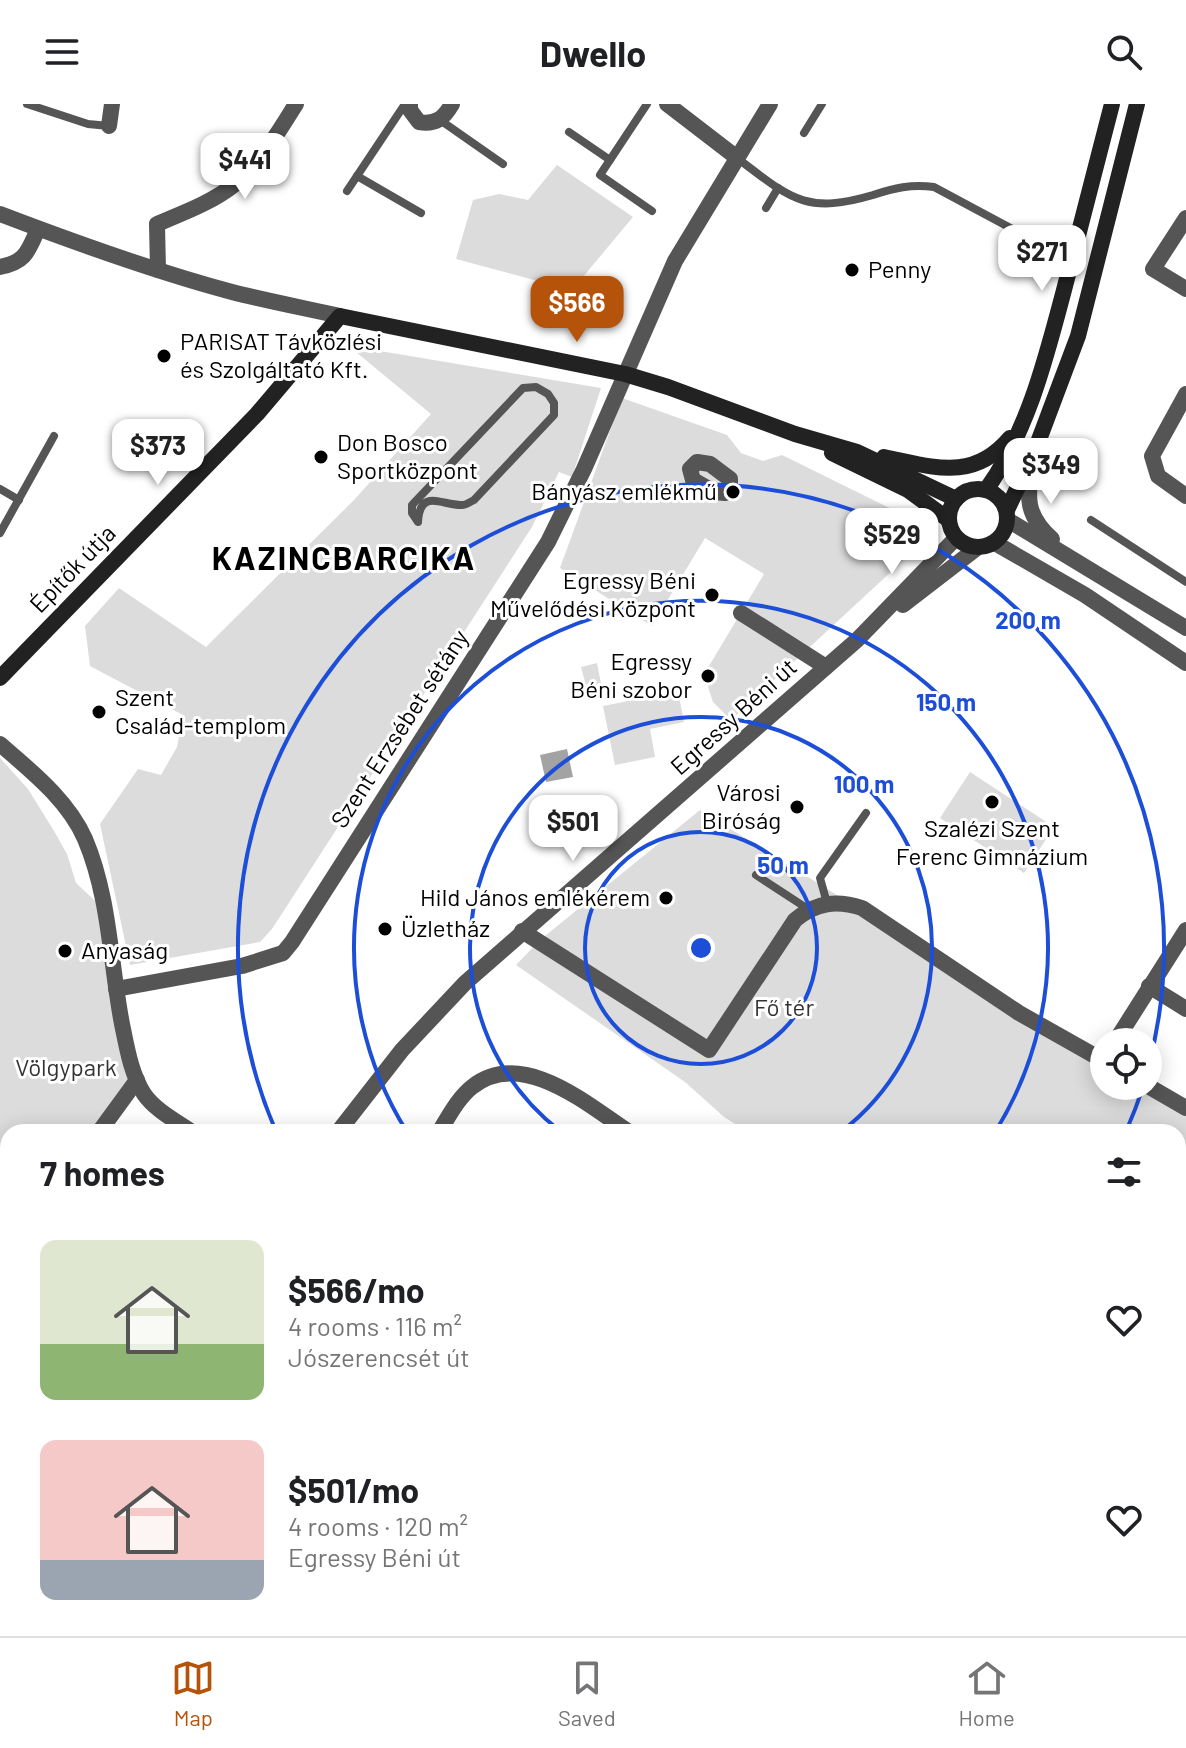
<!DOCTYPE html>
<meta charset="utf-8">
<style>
:root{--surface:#fff;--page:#f6f6f6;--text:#202124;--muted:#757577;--line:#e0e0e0;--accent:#b45309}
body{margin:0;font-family:Barlow,sans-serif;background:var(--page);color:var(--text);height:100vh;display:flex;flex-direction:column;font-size:30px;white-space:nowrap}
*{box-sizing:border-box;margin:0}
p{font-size:26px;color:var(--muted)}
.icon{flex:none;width:44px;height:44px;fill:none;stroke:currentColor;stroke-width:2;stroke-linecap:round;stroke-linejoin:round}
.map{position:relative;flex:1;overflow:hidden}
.side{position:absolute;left:0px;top:1020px;width:1186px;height:512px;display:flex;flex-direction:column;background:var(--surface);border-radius:24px 24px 0 0;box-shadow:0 4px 20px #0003}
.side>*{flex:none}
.tools{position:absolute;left:1090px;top:924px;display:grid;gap:16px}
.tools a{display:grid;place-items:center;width:72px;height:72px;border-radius:50%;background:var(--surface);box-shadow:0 4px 20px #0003;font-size:40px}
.price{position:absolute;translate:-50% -68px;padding:0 18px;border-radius:16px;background:#fff;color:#222;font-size:26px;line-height:52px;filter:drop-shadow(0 2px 4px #0008)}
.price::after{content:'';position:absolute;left:50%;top:48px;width:24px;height:18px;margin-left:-12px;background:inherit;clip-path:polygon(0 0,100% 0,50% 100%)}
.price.active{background:var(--accent);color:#fff}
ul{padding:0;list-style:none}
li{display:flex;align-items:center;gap:24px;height:200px;padding:0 40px}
li span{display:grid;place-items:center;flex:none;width:224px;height:160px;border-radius:16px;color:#555}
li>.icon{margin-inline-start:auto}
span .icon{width:96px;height:96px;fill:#fffc;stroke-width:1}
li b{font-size:34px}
h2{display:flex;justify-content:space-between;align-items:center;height:96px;padding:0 40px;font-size:34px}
header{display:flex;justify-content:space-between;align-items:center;height:104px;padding:0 40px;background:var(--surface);font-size:36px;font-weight:700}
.dock{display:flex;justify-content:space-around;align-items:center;height:112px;border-top:2px solid var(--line);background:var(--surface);font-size:22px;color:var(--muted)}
.dock a{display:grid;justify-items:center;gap:4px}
.dock .active{color:var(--accent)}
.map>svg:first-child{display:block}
.green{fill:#dcdcdc}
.water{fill:#a3a3a3}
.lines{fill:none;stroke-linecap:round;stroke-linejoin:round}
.lane{stroke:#555;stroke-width:8}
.street{stroke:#555;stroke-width:16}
.secondary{stroke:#222;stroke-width:16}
.ring{fill:none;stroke:#1d4ed8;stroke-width:4}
.poi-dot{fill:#000;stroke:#fff;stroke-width:3}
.labels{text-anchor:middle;stroke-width:6;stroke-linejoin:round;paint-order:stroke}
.poi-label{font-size:24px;fill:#000;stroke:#fff;text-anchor:start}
.street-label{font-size:24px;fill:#000;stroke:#fff}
.park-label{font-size:24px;fill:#333;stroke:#fff}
.district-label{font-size:32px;font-weight:bold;letter-spacing:2px;fill:#000;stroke:#fff}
.centre{fill:#1d4ed8;stroke:#fff;stroke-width:4}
.ring-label{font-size:24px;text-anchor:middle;font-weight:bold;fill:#1d4ed8;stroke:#fff;stroke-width:6;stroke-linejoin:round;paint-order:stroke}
</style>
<header><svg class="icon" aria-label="menu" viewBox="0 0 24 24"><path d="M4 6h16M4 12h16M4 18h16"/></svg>Dwello<svg class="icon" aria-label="search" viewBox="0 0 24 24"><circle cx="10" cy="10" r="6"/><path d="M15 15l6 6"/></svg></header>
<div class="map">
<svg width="1186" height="1532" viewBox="0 0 1186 1532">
<rect width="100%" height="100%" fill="#fff"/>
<g class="green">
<path d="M557,61L633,113L572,186L456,155L473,96L499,90L528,96Z"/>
<path d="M380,247L601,284L572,373L559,368L532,423L272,825L260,838L130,861L100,720L138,665L161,671L177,643L183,611L90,562L85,522L119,484L206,543L354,396L431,310L356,248Z"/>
<path d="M622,294L727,331L741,349L763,357L782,351L922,420L920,441L731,616L713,598L708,583L714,573L706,567L764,470L705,434L652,522L560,464Z"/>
<path d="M597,559L603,590L574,596L571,582L585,578L581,563Z"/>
<path d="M678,587L684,618L650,625L655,653L615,661L603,602Z"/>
<path d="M0,654L28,685L54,727L67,750L76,779L106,807L137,976L99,1028H8V1147L0,1158Z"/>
<path d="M970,668L1054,723L1024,769L940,714Z"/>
<path d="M566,702L572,732L544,737L538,708Z"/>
<path d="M700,706L1104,957V982H1148L1186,1004V1313L1178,1307V1028H748L724,1013L685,978L516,861L540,836Z"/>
<path d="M10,1524H135L140,1527L138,1532H12L7,1529Z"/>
</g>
<path class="water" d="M567,645L573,673L546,678L540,651Z"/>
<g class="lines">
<g class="lane">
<path d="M27,0L88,20L109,22"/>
<path d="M647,0L600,71L652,107"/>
<path d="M440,16L503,60"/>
<path d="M569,28L610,56"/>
<path d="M804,29L822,0"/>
<path d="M737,54C790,94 805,111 873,91C894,84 911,80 934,83L1035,137"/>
<path d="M357,72L421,109"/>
<path d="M347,87L405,0"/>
<path d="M766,104L778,84"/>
<path d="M536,283L548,290L554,299V311L474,396C470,398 466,401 462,401C443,402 420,383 418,418L412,409V401L523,284Z"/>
<path d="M0,385L19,396"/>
<path d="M1091,416L1186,478"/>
<path d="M0,429L54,332"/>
<path d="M756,771L808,805"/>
<path d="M827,799L820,774L866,709"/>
<path d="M869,1524L881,1532"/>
</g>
<g class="street">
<path d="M410,0V6L419,18C436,21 444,14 452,0"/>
<path d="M667,0L736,53"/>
<path d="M109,22L112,0"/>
<path d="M0,110C76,139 153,167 232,188C268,197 304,204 340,212"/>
<path d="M1186,114L1153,165L1186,185"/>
<path d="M0,163C26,158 28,147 38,125"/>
<path d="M158,166L157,120C183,109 213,98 235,80C261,58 279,27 296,0"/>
<path d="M1186,290L1152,352L1158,372L1186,392"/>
<path d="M697,358L710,360L730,375V380L725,389L714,388L693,376L690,365Z"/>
<path d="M1032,359C1027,393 1025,411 1052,435"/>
<path d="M1008,416L1186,524"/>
<path d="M995,439L1085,491L1186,559"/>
<path d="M903,501L977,444"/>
<path d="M741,509L826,563"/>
<path d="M0,640C31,667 68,696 85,735C110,794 110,858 122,920C127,944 131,970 144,990C155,1006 176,1017 192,1028"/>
<path d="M522,827L709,946L795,816C816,798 837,796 862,804L1019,909L1104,957"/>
<path d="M1149,882L1186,905"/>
<path d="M116,885L242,862L283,849L292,838L548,438L584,365L675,157L770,0"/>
<path d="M1115,938L1186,826"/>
<path d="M1148,982L1186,1004"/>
<path d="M99,1028L137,976"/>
<path d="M338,1028L402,946L465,879L857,536L956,434"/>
<path d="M439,1028C449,1012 458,994 472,983C522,943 588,1001 629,1028"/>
<path d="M0,1163L8,1152"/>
<path d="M0,1185L8,1191"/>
<path d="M0,1312L8,1301"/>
<path d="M1178,1317L1186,1320"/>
<path d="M0,1326L8,1331"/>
<path d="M1178,1391L1186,1385"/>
<path d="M275,1524L280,1532"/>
<path d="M402,1524L405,1532"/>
<path d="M2,1532L8,1522"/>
<path d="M196,1532L201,1524"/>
<path d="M415,1532L421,1524"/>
<path d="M531,1532L536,1524"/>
<path d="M1020,1532L1026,1524"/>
</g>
<g class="secondary">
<path d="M832,349L908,386L949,416"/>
<path d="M884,353C934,363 973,378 1010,334"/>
<circle cx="978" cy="414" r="29"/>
<path d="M986,386C1028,327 1046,254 1064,186C1080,124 1096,62 1112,0"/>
<path d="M1007,406L1034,349L1078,232L1137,0"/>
<path d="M0,574L257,310L340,212L625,270L668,283L795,330L857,348L956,395"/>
</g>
</g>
<g class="ring">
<circle cx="701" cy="844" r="116"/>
<path d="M560 1027A231 231 0 1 1 842 1027"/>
<path d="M407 1028A347 347 0 1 1 995 1028"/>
<path d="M1143 983A463 463 0 0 1 1127 1025M275 1025A463 463 0 1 1 1148 964"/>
</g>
<g class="poi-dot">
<circle cx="852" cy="166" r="8"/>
<circle cx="164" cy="252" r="8"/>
<circle cx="321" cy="353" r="8"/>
<circle cx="733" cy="388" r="8"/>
<circle cx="712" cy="491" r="8"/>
<circle cx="708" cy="572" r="8"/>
<circle cx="99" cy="608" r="8"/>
<circle cx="992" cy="698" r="8"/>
<circle cx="797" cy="703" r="8"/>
<circle cx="666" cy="794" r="8"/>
<circle cx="385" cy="825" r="8"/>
<circle cx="65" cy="847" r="8"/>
</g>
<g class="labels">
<g class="poi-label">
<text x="868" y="174">Penny</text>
<text x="180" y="246">PARISAT Távközlési<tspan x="180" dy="28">és Szolgáltató Kft.</tspan></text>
<text x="337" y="347">Don Bosco<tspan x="337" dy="28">Sportközpont</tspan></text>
<text x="717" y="396" text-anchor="end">Bányász emlékmű</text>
<text x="696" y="485" text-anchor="end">Egressy Béni<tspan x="696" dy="28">Művelődési Központ</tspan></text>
<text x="692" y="566" text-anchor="end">Egressy<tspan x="692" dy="28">Béni szobor</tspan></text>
<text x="115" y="602">Szent<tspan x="115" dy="28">Család-templom</tspan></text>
<text x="781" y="697" text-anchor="end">Városi<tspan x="781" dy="28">Biróság</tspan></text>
<text x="992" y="733" text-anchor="middle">Szalézi Szent<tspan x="992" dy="28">Ferenc Gimnázium</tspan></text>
<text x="650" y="802" text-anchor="end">Hild János emlékérem</text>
<text x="401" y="833">Üzletház</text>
<text x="81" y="855">Anyaság</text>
</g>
<g class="street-label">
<text transform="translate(73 465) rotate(-46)" y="8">Építők útja</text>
<text transform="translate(734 613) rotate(-42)" y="8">Egressy Béni út</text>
<text transform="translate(400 625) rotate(-57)" y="8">Szent Erzsébet sétány</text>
</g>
<g class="park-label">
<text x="784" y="912">Fő tér</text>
<text x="66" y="972">Völgypark</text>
</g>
<g class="district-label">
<text x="344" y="466">KAZINCBARCIKA</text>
</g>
</g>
<circle cx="701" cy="844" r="12" class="centre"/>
<g class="ring-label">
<text x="1028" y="525">200 m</text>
<text x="946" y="607">150 m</text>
<text x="864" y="689">100 m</text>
<text x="783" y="770">50 m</text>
</g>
</svg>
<div class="tools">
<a><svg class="icon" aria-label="locate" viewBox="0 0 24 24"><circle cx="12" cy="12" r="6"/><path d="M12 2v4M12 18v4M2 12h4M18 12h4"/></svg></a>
</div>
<b class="price" style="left:245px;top:97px">$441</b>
<b class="price" style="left:1042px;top:189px">$271</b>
<b class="price active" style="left:577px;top:240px">$566</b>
<b class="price" style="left:158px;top:383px">$373</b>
<b class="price" style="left:1051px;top:402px">$349</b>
<b class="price" style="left:892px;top:472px">$529</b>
<b class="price" style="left:573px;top:759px">$501</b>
<section class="side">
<h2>7 homes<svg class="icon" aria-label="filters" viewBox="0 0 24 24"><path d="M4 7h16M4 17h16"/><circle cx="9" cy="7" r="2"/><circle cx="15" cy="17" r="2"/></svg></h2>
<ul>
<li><span style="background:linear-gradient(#dfe7d0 65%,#8fb573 0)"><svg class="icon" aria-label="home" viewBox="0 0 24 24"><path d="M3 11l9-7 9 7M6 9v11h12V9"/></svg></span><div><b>$566/mo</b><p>4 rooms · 116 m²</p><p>Jószerencsét út</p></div><svg class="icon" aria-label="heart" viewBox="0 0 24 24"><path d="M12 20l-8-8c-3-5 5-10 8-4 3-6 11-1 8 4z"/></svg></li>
<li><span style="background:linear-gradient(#f6c9c9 75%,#9aa5b1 0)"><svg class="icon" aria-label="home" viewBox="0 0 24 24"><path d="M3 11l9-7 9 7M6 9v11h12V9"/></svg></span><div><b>$501/mo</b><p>4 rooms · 120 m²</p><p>Egressy Béni út</p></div><svg class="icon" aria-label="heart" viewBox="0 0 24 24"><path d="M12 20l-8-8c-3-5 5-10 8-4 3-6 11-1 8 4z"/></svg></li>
</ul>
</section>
</div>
<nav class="dock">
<a class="active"><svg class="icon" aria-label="map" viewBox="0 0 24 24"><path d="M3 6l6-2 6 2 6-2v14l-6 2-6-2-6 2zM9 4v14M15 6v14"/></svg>Map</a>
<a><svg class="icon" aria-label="saved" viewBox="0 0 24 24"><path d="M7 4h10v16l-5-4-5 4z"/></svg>Saved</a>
<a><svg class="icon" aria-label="home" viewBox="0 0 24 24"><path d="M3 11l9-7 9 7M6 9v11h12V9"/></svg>Home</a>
</nav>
